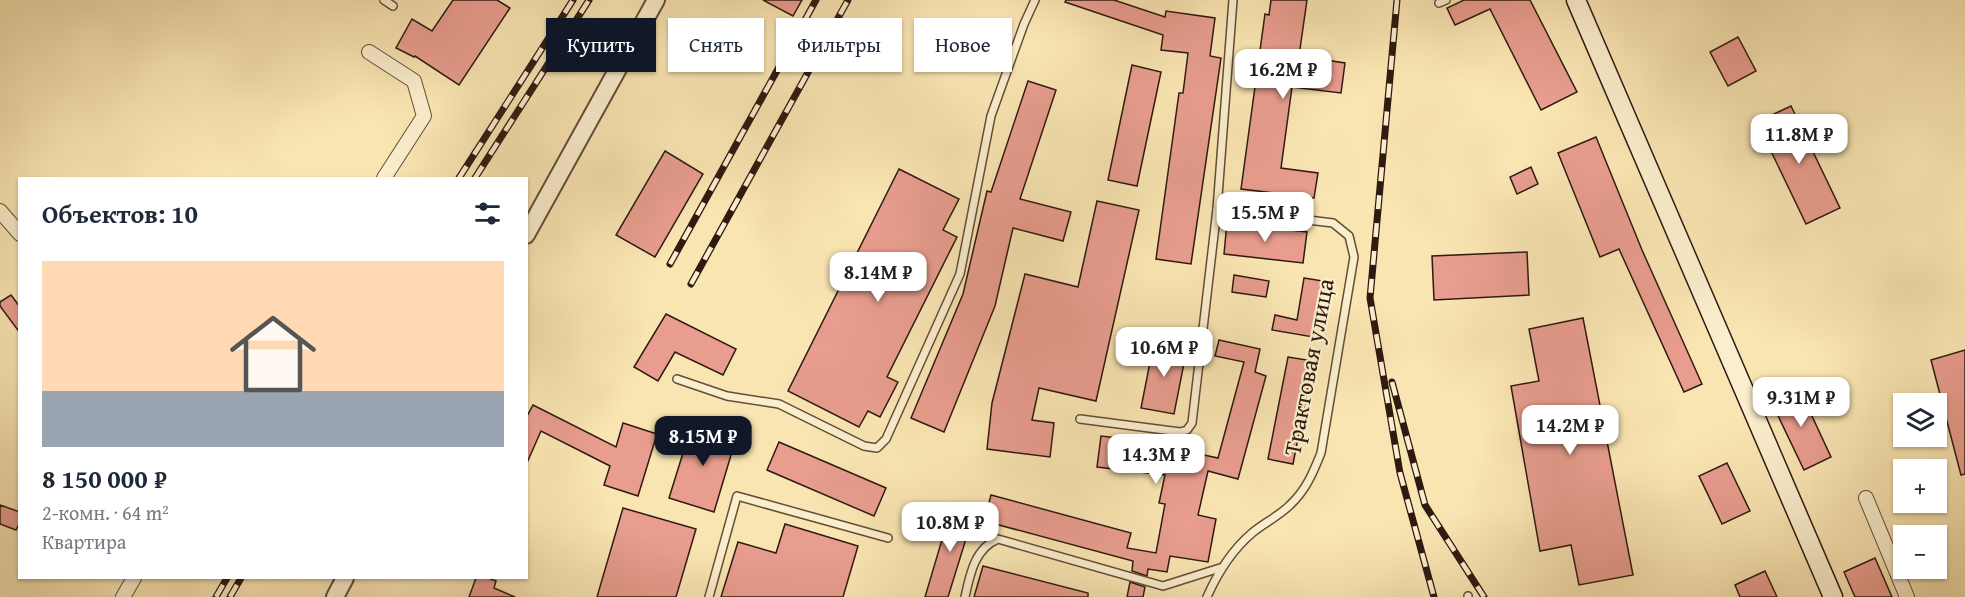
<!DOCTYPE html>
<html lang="ru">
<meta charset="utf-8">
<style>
:root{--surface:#fff;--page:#f2f2f3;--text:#1f2937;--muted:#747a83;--accent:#111827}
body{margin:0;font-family:"Gentium Book Plus",serif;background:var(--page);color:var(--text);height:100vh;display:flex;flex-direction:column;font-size:22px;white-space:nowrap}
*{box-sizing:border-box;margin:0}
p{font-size:20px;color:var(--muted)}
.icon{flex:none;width:33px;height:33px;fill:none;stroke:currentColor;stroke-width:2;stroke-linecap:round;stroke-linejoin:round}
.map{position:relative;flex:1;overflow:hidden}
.drawer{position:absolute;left:18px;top:177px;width:510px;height:402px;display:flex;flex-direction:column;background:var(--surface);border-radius:0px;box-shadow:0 2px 4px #0004}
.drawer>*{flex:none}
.hud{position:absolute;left:546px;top:18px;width:570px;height:54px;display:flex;gap:12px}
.tools{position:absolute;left:1893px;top:393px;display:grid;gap:12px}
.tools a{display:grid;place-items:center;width:54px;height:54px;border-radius:0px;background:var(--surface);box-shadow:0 2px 4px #0004;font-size:30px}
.price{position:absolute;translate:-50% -51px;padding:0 14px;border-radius:12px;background:#fff;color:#222;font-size:20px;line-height:39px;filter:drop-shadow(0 2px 3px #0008)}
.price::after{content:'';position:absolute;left:50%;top:36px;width:18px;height:14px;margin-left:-9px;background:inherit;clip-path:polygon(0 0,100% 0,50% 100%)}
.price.selected{background:var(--accent);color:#fff}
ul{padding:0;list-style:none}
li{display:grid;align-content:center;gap:12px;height:318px;padding:0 24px}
li span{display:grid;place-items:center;height:186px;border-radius:0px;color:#555}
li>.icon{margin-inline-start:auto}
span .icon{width:108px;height:108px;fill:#fffc;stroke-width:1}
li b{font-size:26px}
h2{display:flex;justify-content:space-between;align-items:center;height:72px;padding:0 24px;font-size:26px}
.tag{padding:0 21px;border-radius:0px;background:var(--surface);box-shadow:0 2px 4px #0004;font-size:21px;line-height:54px}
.tag.selected{background:var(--accent);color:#fff}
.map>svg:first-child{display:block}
.building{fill:#e89d8e;stroke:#2f1a11;stroke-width:1.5}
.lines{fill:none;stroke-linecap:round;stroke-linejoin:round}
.service-casing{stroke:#624d39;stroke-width:10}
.minor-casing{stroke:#624d39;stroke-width:16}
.tertiary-casing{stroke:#624d39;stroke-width:20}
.secondary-casing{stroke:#2f1a11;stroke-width:21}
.service{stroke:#fbeecd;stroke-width:7}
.minor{stroke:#fbeecd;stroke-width:14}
.tertiary{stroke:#fbeecd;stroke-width:16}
.secondary{stroke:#fbeecd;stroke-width:18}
.rail-casing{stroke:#2f1a11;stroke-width:7}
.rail{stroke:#fbeecd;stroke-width:4.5;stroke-dasharray:14;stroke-linecap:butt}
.labels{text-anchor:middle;stroke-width:4.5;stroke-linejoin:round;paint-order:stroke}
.street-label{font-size:24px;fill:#2f1a11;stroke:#fbeecd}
</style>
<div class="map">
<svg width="1965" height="597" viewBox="0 0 1965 597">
<rect width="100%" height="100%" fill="#f9e5b2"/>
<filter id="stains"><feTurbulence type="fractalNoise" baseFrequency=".00333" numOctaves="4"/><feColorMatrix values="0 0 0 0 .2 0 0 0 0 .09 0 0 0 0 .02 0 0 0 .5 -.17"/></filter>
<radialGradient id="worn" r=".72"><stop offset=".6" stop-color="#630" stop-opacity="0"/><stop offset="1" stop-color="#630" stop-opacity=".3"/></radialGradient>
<g class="building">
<path d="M453,0H497L510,8L459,85L415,56L414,57L396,48L412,19L432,31Z"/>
<path d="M763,0H802L793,16Z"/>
<path d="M1066,0H1114L1165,17L1166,11L1215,18L1210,56L1221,58L1191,264L1156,259L1179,93H1183L1188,53L1161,50L1163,35L1065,2Z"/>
<path d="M1271,0H1307L1299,56L1345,63L1341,93L1292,87L1281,168L1318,173L1314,198L1241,189L1265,14L1269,15Z"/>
<path d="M1464,0H1530L1577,92L1541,110L1490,9L1455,25L1447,8Z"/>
<path d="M1738,37L1756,71L1728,86L1710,52Z"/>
<path d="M1132,65L1161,72L1137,186L1108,180Z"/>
<path d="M1028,81L1056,90L1020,199L1071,212L1063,241L1013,228L995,306L944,432L911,418L963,294L987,191L991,192Z"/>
<path d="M1791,106L1840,208L1806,224L1757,122Z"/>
<path d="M1596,137L1642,250L1702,384L1684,392L1619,249L1600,257L1558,153Z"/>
<path d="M665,151L703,174L655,257L616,235Z"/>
<path d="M1531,167L1538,184L1517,194L1510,177Z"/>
<path d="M899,169L959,199L943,230L957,237L887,377L898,382L880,417L868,411L859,427L788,391Z"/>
<path d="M1097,201L1139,210L1096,401L1039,388L1032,420L1054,423L1050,457L987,449L992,403L1025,274L1078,287Z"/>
<path d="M1227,222L1307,232L1303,263L1224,254Z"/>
<path d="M1527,252L1529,295L1434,300L1432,256Z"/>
<path d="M1234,275L1269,281L1266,297L1232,292Z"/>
<path d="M1304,278L1323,281L1313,337L1272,330L1275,315L1297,320Z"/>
<path d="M11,295L20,307V333L0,306V302Z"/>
<path d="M666,314L736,349L723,375L675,352L658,381L634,367Z"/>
<path d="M1583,318L1633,575L1579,585L1571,545L1540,551L1511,386L1539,381L1529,329Z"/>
<path d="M1219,340L1260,349L1255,372L1266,376L1238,479L1208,471L1198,515L1216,519L1208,562L1170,556L1167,572L1148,569L1147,576L1132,571L1133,561L984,521L991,495L1131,533L1127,548L1156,553L1165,504L1159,503L1165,475L1097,467L1101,436L1162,443V446L1218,458L1244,362L1215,356Z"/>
<path d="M1154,342L1187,348L1174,414L1141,408Z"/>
<path d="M1965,350V474L1961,475L1931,360Z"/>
<path d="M1288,357L1313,361L1293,464L1268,459Z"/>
<path d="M1798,386L1831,457L1804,470L1770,399Z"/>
<path d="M533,405L616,447L623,423L657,434L638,496L604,485L610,466L541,431L526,465V418Z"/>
<path d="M693,421L737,435L714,512L669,498Z"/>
<path d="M779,442L886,488L874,516L767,470Z"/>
<path d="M1727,463L1750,511L1722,524L1699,476Z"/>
<path d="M0,505L20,512V522L16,530L0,524Z"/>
<path d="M952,506L974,513L948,597H925Z"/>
<path d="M623,508L696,529L676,597H597Z"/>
<path d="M785,524L858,546L843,597H721L738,542L776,553Z"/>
<path d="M1875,558L1892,597H1855L1844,572Z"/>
<path d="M983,566L1088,593V597H974Z"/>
<path d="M1765,571L1777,597H1740L1735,585Z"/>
<path d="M476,578H488L496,581L494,588L515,597H469Z"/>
<path d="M1130,582L1145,587L1143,597H1127Z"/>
</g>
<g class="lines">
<defs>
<g id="service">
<path d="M384,0L393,6"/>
<path d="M1439,3L1446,0"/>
<path d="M677,379L727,396L779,404L864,446L877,448L886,439L960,274L991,116L1024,24L1035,0"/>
<path d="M1080,419L1180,432L1187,430L1192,423L1217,209"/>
<path d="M1468,596V597"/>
<path d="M709,597L737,496L888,538"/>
<path d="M965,597C970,574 975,548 998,539L1163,586L1220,568"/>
<path d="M1207,597C1218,572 1231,551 1252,533C1264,523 1279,516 1290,505C1306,490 1313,473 1321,453L1354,257L1349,236L1333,223L1217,209L1233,0"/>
</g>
<g id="minor">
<path d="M369,52L414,81L424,116L384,178"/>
<path d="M0,211L20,234"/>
<path d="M1866,498L1907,597"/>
<path d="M123,597L134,578"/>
</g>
<g id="tertiary">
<path d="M526,235L656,0"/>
<path d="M335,597L345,578"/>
</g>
<path id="secondary" d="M1576,0L1833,597"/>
</defs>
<use href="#service" class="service-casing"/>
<use href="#minor" class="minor-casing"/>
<use href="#tertiary" class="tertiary-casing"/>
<use href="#secondary" class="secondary-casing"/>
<use href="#service" class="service"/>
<use href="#minor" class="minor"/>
<use href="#tertiary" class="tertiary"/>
<use href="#secondary" class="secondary"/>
<defs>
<g id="rail">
<path d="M1397,0L1370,298L1400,473L1434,597"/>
<path d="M459,178L573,0"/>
<path d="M475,178L589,0"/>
<path d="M670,264L816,0"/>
<path d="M691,284L848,0"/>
<path d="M1392,382L1425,505L1484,597"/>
<path d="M216,597L227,578"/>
<path d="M230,597L241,578"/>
</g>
</defs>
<use href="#rail" class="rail-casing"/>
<use href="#rail" class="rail"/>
</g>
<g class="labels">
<g class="street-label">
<text transform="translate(1309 367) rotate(-79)" y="8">Трактовая улица</text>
</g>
</g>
<rect width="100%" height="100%" filter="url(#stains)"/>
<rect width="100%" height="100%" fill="url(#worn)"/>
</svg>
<div class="tools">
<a><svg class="icon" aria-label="layers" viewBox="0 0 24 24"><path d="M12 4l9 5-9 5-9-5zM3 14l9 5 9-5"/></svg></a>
<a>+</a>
<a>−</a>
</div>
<b class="price" style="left:1283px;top:100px">16.2M ₽</b>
<b class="price" style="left:1799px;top:165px">11.8M ₽</b>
<b class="price" style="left:1265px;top:243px">15.5M ₽</b>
<b class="price" style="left:878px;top:303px">8.14M ₽</b>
<b class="price" style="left:1164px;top:378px">10.6M ₽</b>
<b class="price" style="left:1801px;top:428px">9.31M ₽</b>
<b class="price" style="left:1570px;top:456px">14.2M ₽</b>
<b class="price selected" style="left:703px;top:467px">8.15M ₽</b>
<b class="price" style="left:1156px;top:485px">14.3M ₽</b>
<b class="price" style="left:950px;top:553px">10.8M ₽</b>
<div class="hud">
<a class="tag selected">Купить</a>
<a class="tag">Снять</a>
<a class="tag">Фильтры</a>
<a class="tag">Новое</a>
</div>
<section class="drawer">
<h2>Объектов: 10<svg class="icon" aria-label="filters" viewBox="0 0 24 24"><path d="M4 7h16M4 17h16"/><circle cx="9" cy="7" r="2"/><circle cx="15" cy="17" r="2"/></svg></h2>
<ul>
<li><span style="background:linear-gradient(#ffd9b3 70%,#9aa5b1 0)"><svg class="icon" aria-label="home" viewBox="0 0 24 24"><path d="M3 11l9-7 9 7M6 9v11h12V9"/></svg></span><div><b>8 150 000 ₽</b><p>2-комн. · 64 m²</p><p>Квартира</p></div></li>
</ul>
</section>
</div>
